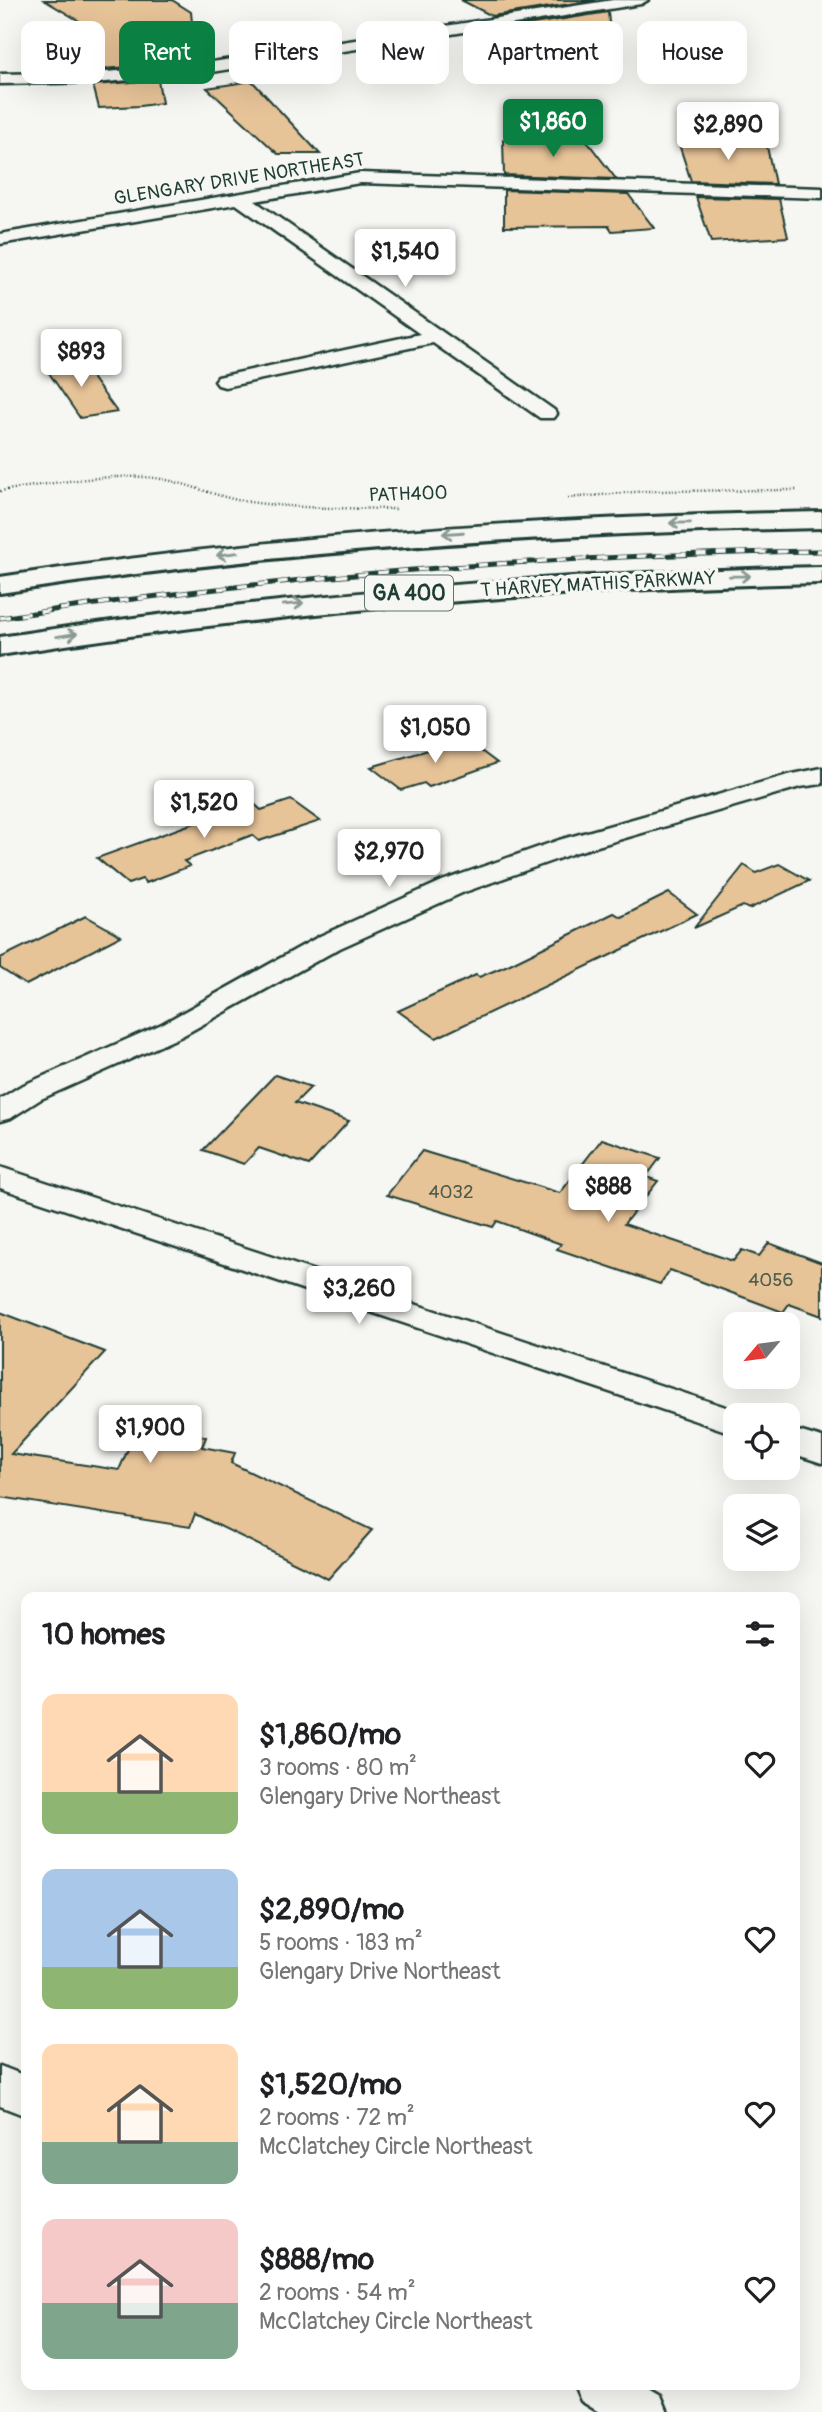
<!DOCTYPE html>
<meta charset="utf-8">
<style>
:root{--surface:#fff;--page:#f6f6f6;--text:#202124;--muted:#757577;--accent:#0b8043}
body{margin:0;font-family:Pangolin,sans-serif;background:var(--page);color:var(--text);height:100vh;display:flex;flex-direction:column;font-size:26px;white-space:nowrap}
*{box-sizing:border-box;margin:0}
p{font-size:23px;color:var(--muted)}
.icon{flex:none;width:38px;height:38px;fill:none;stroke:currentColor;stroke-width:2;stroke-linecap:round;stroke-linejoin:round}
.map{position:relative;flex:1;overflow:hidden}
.drawer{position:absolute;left:21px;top:1592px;width:779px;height:798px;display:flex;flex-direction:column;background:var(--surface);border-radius:14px;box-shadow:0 7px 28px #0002}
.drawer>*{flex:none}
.top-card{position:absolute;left:21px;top:21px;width:780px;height:63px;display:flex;gap:14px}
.needle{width:46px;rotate:241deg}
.buttons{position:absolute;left:723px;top:1312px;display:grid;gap:14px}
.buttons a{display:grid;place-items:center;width:77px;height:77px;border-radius:14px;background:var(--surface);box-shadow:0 7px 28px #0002;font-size:35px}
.price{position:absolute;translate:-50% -60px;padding:0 16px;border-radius:7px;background:#fff;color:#222;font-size:23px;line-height:46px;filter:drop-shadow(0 2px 4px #0008)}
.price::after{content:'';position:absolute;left:50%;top:42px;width:21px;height:16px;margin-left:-10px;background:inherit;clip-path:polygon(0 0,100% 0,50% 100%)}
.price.current{background:var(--accent);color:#fff}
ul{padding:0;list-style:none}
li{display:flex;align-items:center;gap:21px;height:175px;padding:0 21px}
li span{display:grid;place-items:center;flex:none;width:196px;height:140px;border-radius:14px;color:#555}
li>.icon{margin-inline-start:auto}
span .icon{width:84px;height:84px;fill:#fffc;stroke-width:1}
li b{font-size:30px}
h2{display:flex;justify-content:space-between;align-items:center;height:84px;padding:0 21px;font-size:30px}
.tag{padding:0 24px;border-radius:14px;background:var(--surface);box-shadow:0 7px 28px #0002;font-size:24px;line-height:63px}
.tag.current{background:var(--accent);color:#fff}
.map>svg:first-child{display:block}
.building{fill:#e7c398;stroke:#1f3d34;stroke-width:2}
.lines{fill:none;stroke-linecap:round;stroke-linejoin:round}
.minor-casing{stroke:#1f3d34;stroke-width:5}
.motorway-casing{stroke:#1f3d34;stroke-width:6}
.path{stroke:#1f3d34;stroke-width:2.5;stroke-dasharray:1 2.5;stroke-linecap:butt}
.minor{fill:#f6f6f2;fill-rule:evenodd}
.motorway{fill:#f6f6f2;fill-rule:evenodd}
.rail-casing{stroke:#1f3d34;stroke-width:5}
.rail{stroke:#f6f6f2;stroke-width:3.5;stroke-dasharray:10;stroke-linecap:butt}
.oneway{stroke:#8a9a93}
.labels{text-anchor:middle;stroke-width:7;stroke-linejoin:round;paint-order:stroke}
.far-street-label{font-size:19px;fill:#1f3d34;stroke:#f6f6f2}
.number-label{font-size:19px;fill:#515e4d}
.shield{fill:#f6f6f2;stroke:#60746d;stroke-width:2}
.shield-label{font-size:21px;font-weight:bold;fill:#1f3d34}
</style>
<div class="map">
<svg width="822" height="2412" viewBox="0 0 822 2412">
<rect width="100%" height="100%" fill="#f6f6f2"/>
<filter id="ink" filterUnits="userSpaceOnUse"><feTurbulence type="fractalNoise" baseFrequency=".0143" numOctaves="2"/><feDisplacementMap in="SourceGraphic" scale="14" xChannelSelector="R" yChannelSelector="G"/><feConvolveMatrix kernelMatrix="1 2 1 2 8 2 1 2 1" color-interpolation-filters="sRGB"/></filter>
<g filter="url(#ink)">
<g class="building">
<path d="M44,0H172L191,12L193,33L152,40L156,65L89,70L80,36L101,34Z"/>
<path d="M461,0H596L492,16Z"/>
<path d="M608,12L611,43L560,50L514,27Z"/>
<path d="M158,80L162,103L140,106L99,108L93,85Z"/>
<path d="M252,81L320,154H278L207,88Z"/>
<path d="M579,137L580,140H586L616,179L504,175L503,140Z"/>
<path d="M678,141L766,142L775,184L691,181Z"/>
<path d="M504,190L628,194L654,228L612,231L609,226L504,227Z"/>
<path d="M696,197L779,199L788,237L711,242Z"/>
<path d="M75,354L117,412L80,418L49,373Z"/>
<path d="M465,739L497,763L429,787L424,783L401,790L371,767Z"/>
<path d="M291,800L320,821L259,841L252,835L184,861L190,866L146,883L142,879L128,884L97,858L252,802L261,810Z"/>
<path d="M779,864L809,881L749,909L743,906L694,928L744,865L756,873Z"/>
<path d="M669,893L697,914L436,1038L398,1011L476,975L479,977L508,965L614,913L621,917Z"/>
<path d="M86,916L121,936L26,985L0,968V958Z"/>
<path d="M275,1075L311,1087L295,1103L349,1121L309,1165L259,1148L244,1164L203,1150Z"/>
<path d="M602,1139L660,1158L646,1177L658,1181L624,1224L733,1261L742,1250L759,1256L769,1243L822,1263V1316L789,1304L783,1312L670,1270L660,1284L557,1249L561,1244L497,1221L493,1227L387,1195L422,1151L560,1193Z"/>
<path d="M0,1312L105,1352L11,1454L119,1470L138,1426L206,1437L202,1447L235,1453L231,1463L372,1530L328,1579L195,1514L190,1527L0,1497Z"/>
</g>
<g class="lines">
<defs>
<g id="minor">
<path d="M613,0H648L641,4L199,74L106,82L0,84V74L106,72L199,64Z"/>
<path d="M360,173L822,188V198L360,183L255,201L554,410L557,414L554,418H540L433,343L225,387L218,385L215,381L218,377L420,334L236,204L0,244V234Z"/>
<path d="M822,768V784L800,787L577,852L462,893L340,948L182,1036L41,1099L11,1118L0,1121V1099L19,1087L162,1024L320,936L442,881L559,840L788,775Z"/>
<path d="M0,1167L747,1414L749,1416H735V1434L723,1430L0,1188Z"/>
<path d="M788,1428L822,1438V1463L788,1452Z"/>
<path d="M0,2066L26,2076V2116L0,2106Z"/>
<path d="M574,2385H644L661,2395L668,2412H599L581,2401Z"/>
</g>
<g id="motorway">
<path d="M822,512V528C546,533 273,551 0,593V577C273,535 546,517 822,512Z"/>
<path d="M822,567V583C546,589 273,612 0,655V637C273,595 546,573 822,567Z"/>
</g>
</defs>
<use href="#minor" class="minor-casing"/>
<use href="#motorway" class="motorway-casing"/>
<g class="path">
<path d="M0,491C48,484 96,475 144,477C181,479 208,495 243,501C294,509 346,508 398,509"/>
<path d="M568,498L646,491L797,490"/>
</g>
<use href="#minor" class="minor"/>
<use href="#motorway" class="motorway"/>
<defs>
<path id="rail" d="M0,618C273,576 546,555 822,551"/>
</defs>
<use href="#rail" class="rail-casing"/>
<use href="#rail" class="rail"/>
</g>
<defs><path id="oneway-shaft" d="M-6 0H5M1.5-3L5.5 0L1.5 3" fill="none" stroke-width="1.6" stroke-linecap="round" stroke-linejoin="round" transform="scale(1.75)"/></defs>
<g class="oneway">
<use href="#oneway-shaft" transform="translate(680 523) rotate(179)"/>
<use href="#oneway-shaft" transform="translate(453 533) rotate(176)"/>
<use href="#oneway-shaft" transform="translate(227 554) rotate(173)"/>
<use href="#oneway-shaft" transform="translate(740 576) rotate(-1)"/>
<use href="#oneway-shaft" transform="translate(293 604) rotate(-6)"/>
<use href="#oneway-shaft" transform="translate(67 635) rotate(-9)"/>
</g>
</g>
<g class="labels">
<g class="far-street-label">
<text transform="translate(239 178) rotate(-9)" y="7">GLENGARY DRIVE NORTHEAST</text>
<text transform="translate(408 493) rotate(-2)" y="7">PATH400</text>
<text transform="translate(598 583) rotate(-3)" y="7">T HARVEY MATHIS PARKWAY</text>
</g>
<g class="number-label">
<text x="451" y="1198">4032</text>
<text x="771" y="1286">4056</text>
</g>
<rect class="shield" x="365" y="575.5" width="88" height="35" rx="5"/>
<g class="shield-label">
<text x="409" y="600">GA 400</text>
</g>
</g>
</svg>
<div class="buttons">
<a><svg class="needle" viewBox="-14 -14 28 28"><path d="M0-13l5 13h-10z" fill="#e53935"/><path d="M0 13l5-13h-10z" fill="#757577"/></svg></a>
<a><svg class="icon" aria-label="locate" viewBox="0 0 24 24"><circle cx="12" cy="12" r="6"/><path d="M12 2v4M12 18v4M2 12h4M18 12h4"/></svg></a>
<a><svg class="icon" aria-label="layers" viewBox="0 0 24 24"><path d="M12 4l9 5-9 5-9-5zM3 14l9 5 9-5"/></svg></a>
</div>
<b class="price current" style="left:553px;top:159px">$1,860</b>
<b class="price" style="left:728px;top:162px">$2,890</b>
<b class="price" style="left:405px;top:289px">$1,540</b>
<b class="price" style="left:81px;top:389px">$893</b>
<b class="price" style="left:435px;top:765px">$1,050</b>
<b class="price" style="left:204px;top:840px">$1,520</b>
<b class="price" style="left:389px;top:889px">$2,970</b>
<b class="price" style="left:608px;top:1224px">$888</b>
<b class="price" style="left:359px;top:1326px">$3,260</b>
<b class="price" style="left:150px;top:1465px">$1,900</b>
<div class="top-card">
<a class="tag">Buy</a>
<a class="tag current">Rent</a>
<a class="tag">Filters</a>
<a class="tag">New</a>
<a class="tag">Apartment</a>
<a class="tag">House</a>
</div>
<section class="drawer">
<h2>10 homes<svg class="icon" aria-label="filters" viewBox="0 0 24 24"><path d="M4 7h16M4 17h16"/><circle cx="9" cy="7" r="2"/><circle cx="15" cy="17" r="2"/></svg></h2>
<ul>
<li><span style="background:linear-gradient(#ffd9b3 70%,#8fb573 0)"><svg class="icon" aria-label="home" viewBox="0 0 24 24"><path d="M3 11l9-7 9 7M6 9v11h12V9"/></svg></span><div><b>$1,860/mo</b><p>3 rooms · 80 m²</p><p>Glengary Drive Northeast</p></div><svg class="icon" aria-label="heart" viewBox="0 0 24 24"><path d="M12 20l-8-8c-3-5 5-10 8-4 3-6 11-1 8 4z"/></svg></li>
<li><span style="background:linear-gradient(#a9c7e8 70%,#8fb573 0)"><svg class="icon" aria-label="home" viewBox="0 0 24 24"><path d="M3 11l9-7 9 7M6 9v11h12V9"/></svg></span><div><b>$2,890/mo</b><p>5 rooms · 183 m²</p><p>Glengary Drive Northeast</p></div><svg class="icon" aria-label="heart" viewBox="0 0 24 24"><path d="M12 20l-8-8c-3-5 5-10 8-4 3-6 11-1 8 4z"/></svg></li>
<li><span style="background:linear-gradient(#ffd9b3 70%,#7fa58c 0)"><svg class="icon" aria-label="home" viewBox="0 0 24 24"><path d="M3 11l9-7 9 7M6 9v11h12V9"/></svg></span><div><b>$1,520/mo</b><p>2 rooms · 72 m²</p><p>McClatchey Circle Northeast</p></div><svg class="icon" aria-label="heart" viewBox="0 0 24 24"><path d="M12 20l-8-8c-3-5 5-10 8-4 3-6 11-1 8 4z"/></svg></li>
<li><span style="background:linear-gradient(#f6c9c9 60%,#7fa58c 0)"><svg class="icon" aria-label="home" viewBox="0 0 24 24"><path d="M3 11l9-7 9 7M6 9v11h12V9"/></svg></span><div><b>$888/mo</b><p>2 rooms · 54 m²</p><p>McClatchey Circle Northeast</p></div><svg class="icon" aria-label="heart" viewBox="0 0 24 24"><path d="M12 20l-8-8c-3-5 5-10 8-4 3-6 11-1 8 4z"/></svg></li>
</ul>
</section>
</div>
